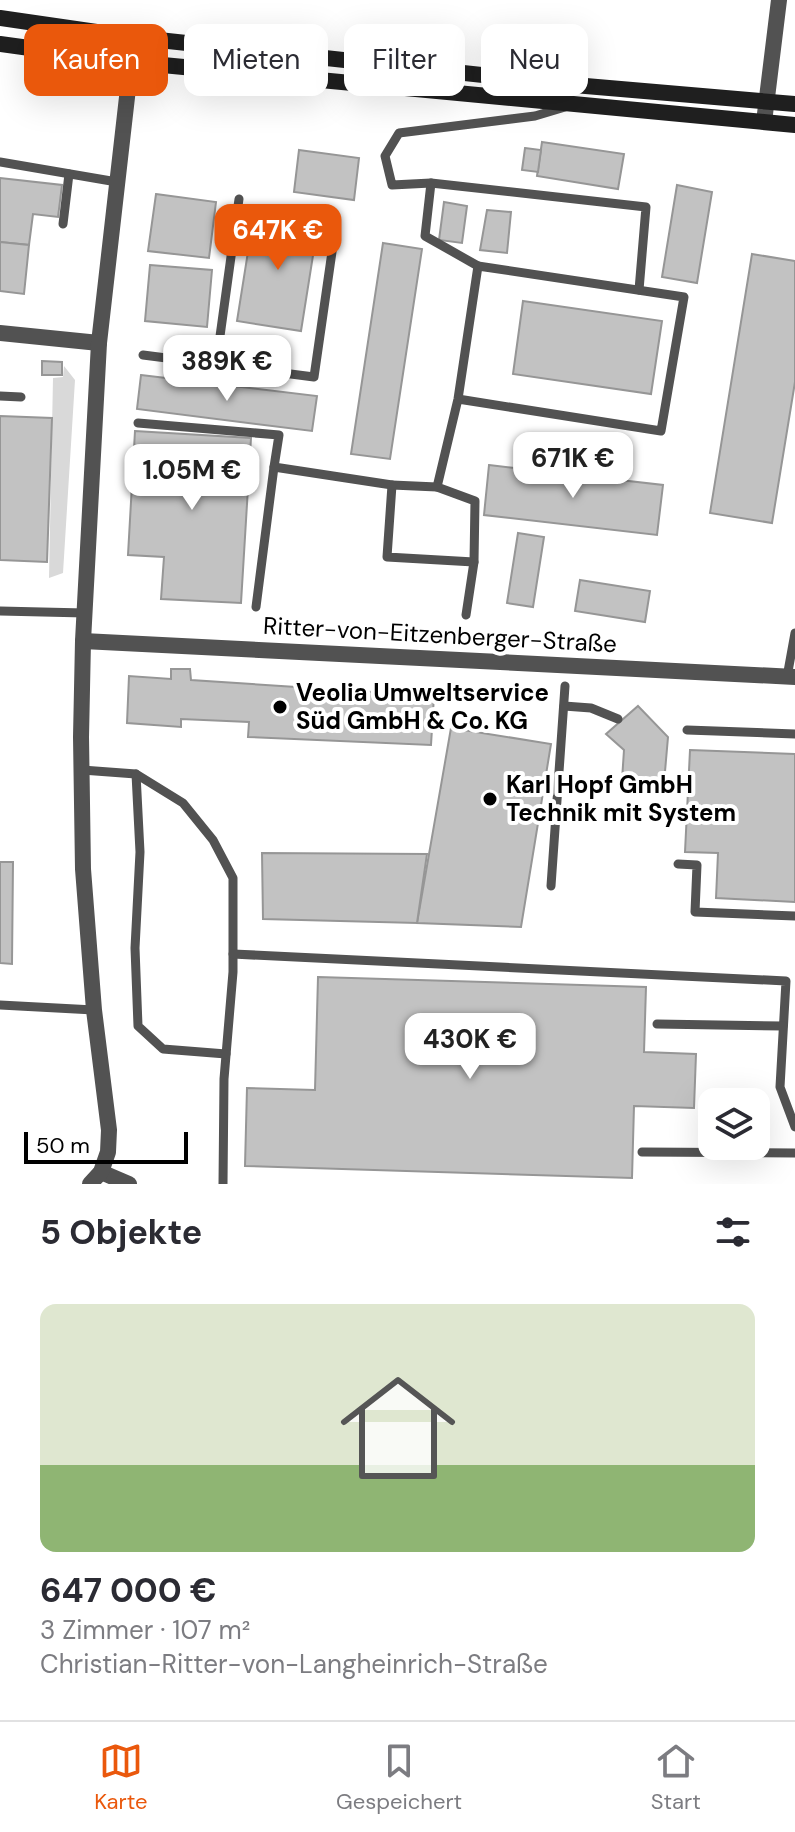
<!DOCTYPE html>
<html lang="de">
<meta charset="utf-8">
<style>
:root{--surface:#fff;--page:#f2f2f3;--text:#2b2b33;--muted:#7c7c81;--line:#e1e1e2;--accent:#ea580c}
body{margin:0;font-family:"DM Sans",sans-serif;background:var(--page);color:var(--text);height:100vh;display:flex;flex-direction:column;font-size:30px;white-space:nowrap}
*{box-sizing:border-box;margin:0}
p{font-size:26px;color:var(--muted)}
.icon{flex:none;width:44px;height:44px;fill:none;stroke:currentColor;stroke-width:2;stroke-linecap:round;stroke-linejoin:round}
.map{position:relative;height:1184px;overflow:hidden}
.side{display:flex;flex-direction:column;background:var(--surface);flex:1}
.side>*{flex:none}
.banner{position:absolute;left:24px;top:24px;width:748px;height:72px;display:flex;gap:16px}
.buttons{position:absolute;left:698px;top:1088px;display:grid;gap:16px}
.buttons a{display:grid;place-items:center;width:72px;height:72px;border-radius:16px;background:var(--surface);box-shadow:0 8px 32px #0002;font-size:40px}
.scale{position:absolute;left:24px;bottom:20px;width:164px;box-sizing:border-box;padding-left:8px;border:4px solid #000;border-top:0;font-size:22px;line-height:28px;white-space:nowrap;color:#000;-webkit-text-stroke:6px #fff;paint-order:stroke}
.price{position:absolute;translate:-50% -68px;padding:0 18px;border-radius:16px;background:#fff;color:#222;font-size:26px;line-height:52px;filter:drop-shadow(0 2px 4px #0008)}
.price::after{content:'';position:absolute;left:50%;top:48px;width:24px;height:18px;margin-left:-12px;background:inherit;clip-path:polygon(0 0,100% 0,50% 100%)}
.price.active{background:var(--accent);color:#fff}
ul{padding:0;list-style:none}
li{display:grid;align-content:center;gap:16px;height:424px;padding:0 40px}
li+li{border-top:2px solid var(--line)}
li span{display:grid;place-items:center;height:248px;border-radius:16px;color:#555}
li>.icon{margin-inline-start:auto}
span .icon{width:144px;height:144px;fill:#fffc;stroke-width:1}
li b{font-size:34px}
h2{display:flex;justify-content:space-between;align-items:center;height:96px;padding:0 40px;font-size:34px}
.pill{padding:0 28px;border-radius:16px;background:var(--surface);box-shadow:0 8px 32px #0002;font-size:28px;line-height:72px}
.pill.active{background:var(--accent);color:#fff}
.tab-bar{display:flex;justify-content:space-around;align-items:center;height:112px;border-top:2px solid var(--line);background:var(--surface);font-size:22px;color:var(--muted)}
.tab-bar a{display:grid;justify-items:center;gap:4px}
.tab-bar .active{color:var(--accent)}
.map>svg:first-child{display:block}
.green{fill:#d9d9d9}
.building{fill:#c2c2c2;stroke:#969696;stroke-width:2}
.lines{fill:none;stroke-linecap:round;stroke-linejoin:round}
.service{stroke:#525252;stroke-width:9}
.minor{stroke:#525252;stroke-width:16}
.tertiary{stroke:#525252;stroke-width:16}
.secondary{stroke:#1f1f1f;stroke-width:16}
.poi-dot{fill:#000;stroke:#fff;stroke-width:3}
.labels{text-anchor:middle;stroke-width:8;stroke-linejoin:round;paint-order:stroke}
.street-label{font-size:24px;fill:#000;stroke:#fff}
.poi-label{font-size:24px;font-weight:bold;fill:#000;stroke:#fff;text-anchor:start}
</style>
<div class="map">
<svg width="795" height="1184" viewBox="0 0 795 1184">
<rect width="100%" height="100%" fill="#fff"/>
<path class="green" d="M64,366L75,380L63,573L49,578L53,378L63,377Z"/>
<g class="building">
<path d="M542,142L624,154L618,189L537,176Z"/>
<path d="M525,148L541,150L538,172L522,170Z"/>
<path d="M299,150L359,158L354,200L294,192Z"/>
<path d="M0,178L62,185L58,217L33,214L29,245L0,242Z"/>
<path d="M677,185L712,192L697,283L662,277Z"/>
<path d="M156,194L216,202L209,258L148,251Z"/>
<path d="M444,202L467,206L462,243L439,240Z"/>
<path d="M487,210L511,212L507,253L480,250Z"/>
<path d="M254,214L318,224L301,331L237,321Z"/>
<path d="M0,242L29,245L24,294L0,291Z"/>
<path d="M383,243L422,249L390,459L351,454Z"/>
<path d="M752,254L795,261V382L772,523L710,513Z"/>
<path d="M150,265L212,270L207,327L145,321Z"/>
<path d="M523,301L662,321L651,394L513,374Z"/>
<path d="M42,361L62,362V375H42Z"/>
<path d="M141,375L317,396L312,431L137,409Z"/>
<path d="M0,416L52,418L47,562L0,560Z"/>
<path d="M135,431L251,438L241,603L161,599L164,557L128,555Z"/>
<path d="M489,465L663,485L657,535L484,515Z"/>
<path d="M518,533L544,537L533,607L507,603Z"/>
<path d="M580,580L650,591L645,622L575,611Z"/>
<path d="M171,669H190L191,680L434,696L431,745L248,737L249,722L181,719V727L127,723L129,676L171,679Z"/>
<path d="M638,706L668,737L664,783L622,780L624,750L606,734Z"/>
<path d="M451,728L551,744L521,927L417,923Z"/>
<path d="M690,750L795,754V902L716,898L718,853L685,852Z"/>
<path d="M262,853L427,854L417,923L263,919Z"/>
<path d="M0,862H13L12,964L0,963Z"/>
<path d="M318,977L646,987L644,1052L696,1054L694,1108L634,1106L632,1178L245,1166L247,1088L315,1090Z"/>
</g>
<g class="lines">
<g class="service">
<path d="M0,162L117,182"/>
<path d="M431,183L392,185L385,156L399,133L535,116L565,107"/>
<path d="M63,224L69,174"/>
<path d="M478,266L425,236L431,183L646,207L639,290"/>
<path d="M143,355L314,377L334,238"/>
<path d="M216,365L239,199"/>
<path d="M0,396L21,397"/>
<path d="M458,399L661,431L684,297L478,266L458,399L437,487L475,501L474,562L466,615"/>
<path d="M138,423L279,435L274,467"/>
<path d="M437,487L392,485L387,557L474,562"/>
<path d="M256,607L274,467L392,485"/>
<path d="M0,611L85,613"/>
<path d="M787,677L795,633"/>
<path d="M564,706L591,708L618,719"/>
<path d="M687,730L795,734"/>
<path d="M82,770L136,774L183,803L213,840L233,878V972L224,1079L223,1184"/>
<path d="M136,774L140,852L135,948L138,1026L163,1049L226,1054"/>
<path d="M678,864L697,865L695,912L795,916"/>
<path d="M551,886L565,686"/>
<path d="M233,954L786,981L780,1087L795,1127"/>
<path d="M0,1005L94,1010"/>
<path d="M657,1024L783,1026"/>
<path d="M642,1152L795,1153"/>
</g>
<g class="minor">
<path d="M764,122L779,0"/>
<path d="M0,333L99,343"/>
<path d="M83,641L795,677"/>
<path d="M101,1172L129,1184"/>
</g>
<path class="tertiary" d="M90,1184L101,1172L108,1152L109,1130L94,1010L83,869L81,737L83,641L99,343L131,62V37"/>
<g class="secondary">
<path d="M0,18L131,37L574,85L795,104"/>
<path d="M0,44L131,62L795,125"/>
</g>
</g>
<g class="poi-dot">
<circle cx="280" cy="707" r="8"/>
<circle cx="490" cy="799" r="8"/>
</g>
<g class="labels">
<g class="street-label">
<text transform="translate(440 635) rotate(3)" y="8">Ritter-von-Eitzenberger-Straße</text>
</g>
<g class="poi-label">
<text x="296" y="701">Veolia Umweltservice<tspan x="296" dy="28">Süd GmbH &amp; Co. KG</tspan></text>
<text x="506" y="793">Karl Hopf GmbH<tspan x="506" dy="28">Technik mit System</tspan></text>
</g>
</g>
</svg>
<div class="buttons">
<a><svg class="icon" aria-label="layers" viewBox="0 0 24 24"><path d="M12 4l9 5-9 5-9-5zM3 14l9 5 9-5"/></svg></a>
</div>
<div class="scale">50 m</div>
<b class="price active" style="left:278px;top:272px">647K €</b>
<b class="price" style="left:227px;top:403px">389K €</b>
<b class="price" style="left:573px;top:500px">671K €</b>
<b class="price" style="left:192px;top:512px">1.05M €</b>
<b class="price" style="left:470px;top:1081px">430K €</b>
<div class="banner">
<a class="pill active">Kaufen</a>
<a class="pill">Mieten</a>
<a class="pill">Filter</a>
<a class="pill">Neu</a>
</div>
</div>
<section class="side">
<h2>5 Objekte<svg class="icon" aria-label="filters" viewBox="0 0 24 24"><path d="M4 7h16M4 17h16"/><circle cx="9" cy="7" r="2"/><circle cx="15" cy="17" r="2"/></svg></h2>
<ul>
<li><span style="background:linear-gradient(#dfe7d0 65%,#8fb573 0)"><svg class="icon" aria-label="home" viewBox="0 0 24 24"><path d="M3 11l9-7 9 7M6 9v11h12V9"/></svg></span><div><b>647 000 €</b><p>3 Zimmer · 107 m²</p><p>Christian-Ritter-von-Langheinrich-Straße</p></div></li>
</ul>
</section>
<nav class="tab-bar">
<a class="active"><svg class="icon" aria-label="map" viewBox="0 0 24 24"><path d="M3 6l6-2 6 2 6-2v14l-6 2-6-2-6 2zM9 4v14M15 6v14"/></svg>Karte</a>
<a><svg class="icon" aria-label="saved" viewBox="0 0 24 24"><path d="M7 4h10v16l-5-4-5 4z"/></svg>Gespeichert</a>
<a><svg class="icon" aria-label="home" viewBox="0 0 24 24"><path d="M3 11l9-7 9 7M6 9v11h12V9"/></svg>Start</a>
</nav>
